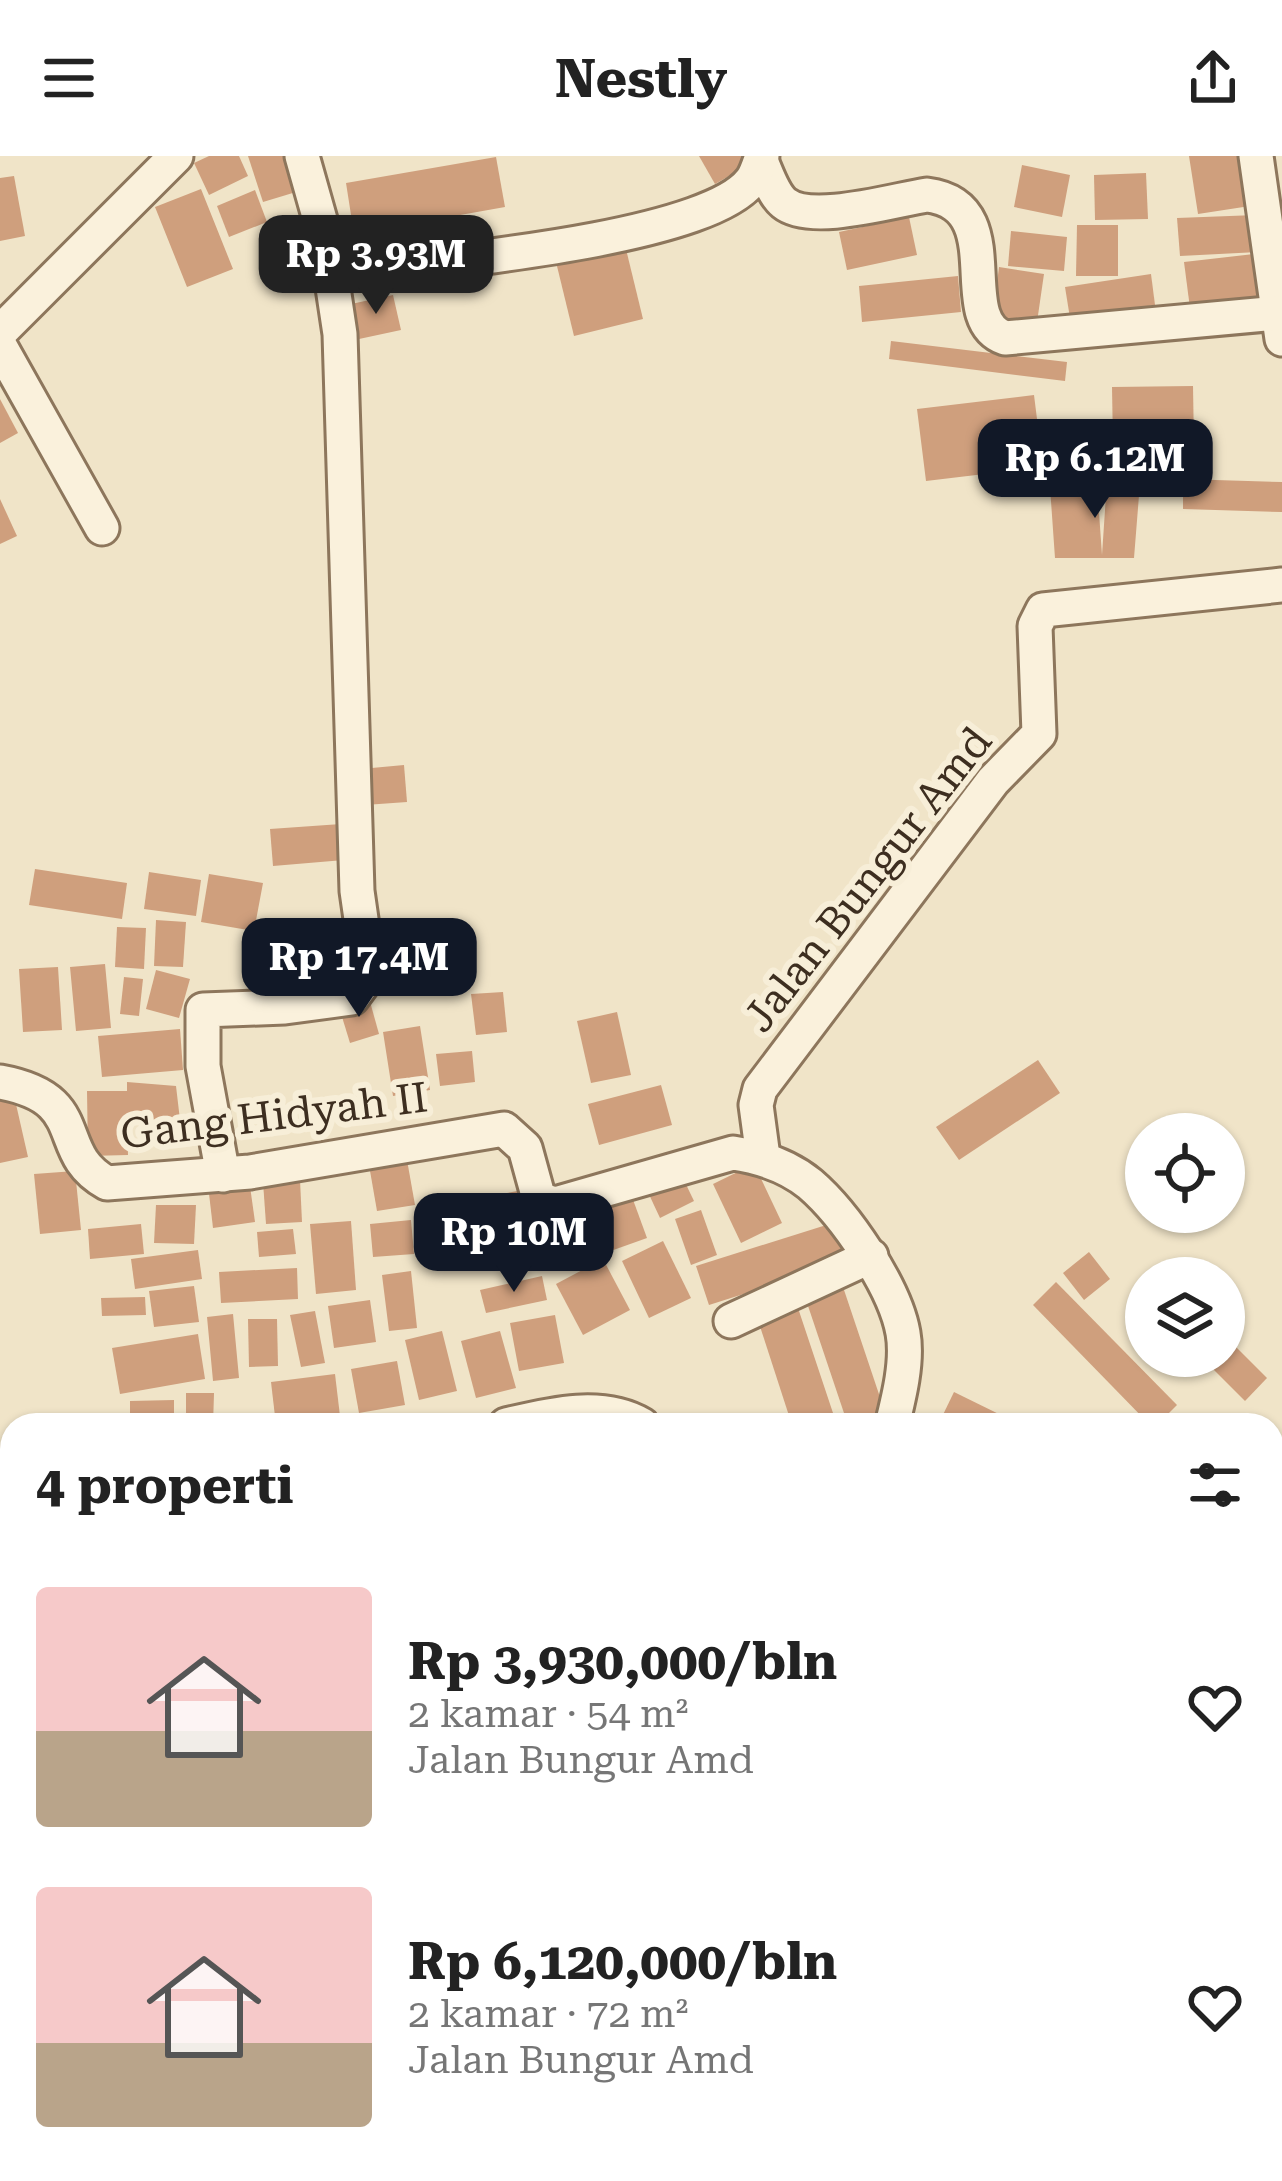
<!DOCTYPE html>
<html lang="id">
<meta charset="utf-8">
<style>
:root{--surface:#fff;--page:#f6f6f6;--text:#222;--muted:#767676;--accent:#111827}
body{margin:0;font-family:"Roboto Serif",serif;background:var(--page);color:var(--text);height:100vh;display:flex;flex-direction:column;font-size:45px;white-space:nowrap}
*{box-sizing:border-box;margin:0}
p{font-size:39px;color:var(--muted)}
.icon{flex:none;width:66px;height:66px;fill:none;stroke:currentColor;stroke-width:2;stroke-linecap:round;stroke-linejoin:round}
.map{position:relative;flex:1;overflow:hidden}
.drawer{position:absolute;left:0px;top:1257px;width:1284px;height:768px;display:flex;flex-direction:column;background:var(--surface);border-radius:36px 36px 0 0;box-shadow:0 3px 9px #0004}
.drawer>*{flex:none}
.tools{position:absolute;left:1125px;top:957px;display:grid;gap:24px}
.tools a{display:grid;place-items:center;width:120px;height:120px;border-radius:50%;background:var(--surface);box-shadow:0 3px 9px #0004;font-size:60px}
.price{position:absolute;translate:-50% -102px;padding:0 27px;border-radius:24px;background:var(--accent);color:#fff;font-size:39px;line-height:78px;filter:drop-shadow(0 3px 6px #0008)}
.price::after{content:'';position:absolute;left:50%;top:72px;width:36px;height:27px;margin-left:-18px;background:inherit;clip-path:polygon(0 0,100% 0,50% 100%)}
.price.on{background:#222;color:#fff}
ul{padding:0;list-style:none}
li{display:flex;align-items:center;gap:36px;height:300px;padding:0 36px}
li span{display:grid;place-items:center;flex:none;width:336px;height:240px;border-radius:12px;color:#555}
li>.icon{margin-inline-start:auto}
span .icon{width:144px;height:144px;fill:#fffc;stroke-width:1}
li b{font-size:51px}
h2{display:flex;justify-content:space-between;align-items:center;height:144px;padding:0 36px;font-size:51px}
header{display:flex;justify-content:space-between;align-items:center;height:156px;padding:0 36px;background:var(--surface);font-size:54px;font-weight:700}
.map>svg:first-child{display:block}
.building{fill:#cf9f7d}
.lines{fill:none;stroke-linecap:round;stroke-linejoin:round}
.minor-casing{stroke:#8d765c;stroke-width:39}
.minor{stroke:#faf1dc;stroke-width:33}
.labels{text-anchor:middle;stroke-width:12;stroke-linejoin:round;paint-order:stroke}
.street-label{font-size:42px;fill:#3d2e20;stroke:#f7eed8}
</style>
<header><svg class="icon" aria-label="menu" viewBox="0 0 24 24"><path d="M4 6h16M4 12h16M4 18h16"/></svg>Nestly<svg class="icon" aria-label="share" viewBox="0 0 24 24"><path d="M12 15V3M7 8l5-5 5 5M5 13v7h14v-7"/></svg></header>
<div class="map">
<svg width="1282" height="2025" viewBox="0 0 1282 2025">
<rect width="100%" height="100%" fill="#f0e4c8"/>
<g class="building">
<path d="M209,0H239L248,20L209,39L194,7Z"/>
<path d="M248,0H295L306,33L263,46Z"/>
<path d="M699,0H748L752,7L715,28Z"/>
<path d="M1189,0H1242L1250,50L1198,58Z"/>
<path d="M496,1L505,51L354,78L346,27Z"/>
<path d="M1022,9L1070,19L1062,61L1014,51Z"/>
<path d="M1146,17L1148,63L1095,64L1094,19Z"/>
<path d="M14,20L25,80L0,85V22Z"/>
<path d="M201,33L233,113L187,131L155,51Z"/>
<path d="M255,34L267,66L229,81L217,50Z"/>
<path d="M1256,59L1258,96L1180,100L1177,62Z"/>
<path d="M909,61L917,99L847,114L839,76Z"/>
<path d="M1077,69H1118V120H1076Z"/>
<path d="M1011,75L1067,81L1064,115L1008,110Z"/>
<path d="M625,89L643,163L574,180L556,106Z"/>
<path d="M1254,98L1260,152L1191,160L1184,106Z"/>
<path d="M999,111L1044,118L1036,173L992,167Z"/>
<path d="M1151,118L1155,149L1070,162L1065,131Z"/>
<path d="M958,120L961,156L862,166L859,130Z"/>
<path d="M393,139L401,174L359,183L351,148Z"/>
<path d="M891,185L1067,206L1065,225L889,203Z"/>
<path d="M1193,230L1194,289H1113L1112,231Z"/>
<path d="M1034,239L1043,311L926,325L917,253Z"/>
<path d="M0,243L18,277L0,287Z"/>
<path d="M1183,323L1282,326V356L1183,353Z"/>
<path d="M1107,324L1140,327L1134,402H1055L1050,331L1097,328L1102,399Z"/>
<path d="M0,343L17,380L0,388Z"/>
<path d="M404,609L407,646L365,649L361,613Z"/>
<path d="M341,668L344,704L273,710L270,673Z"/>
<path d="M35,713L127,727L122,763L29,749Z"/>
<path d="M149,716L201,724L196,760L144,753Z"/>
<path d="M209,718L263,727L254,775L201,766Z"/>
<path d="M156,764L186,766L183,811L154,810Z"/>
<path d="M117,771L146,772L144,813L115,811Z"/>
<path d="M105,808L111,872L76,875L70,811Z"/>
<path d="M302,809L306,838L260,844L256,815Z"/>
<path d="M58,811L62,874L23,876L19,813Z"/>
<path d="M156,814L190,823L179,862L146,853Z"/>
<path d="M124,821L143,823L139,860L120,858Z"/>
<path d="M503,836L507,876L476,879L471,838Z"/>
<path d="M369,842L379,878L350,887L339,851Z"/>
<path d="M617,856L631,919L591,927L577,865Z"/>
<path d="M420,870L430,934L393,940L383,876Z"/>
<path d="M180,873L183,914L102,921L98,880Z"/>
<path d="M472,895L475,926L440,930L436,898Z"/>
<path d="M1038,904L1060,937L959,1004L936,971Z"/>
<path d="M127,926L176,930L180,964H127L128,999L88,1000L87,935H127Z"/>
<path d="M661,929L672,969L599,989L588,948Z"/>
<path d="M13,935L28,1001L0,1007V937Z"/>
<path d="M407,1004L415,1049L377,1055L369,1009Z"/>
<path d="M754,1008L782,1067L741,1087L713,1028Z"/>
<path d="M75,1015L81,1074L40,1078L34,1018Z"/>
<path d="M680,1016L694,1045L660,1062L646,1032Z"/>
<path d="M249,1023L255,1066L213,1072L208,1029Z"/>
<path d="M300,1024L302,1066L266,1068L263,1026Z"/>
<path d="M628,1030L647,1082L605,1097L587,1044Z"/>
<path d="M528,1033L538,1098L517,1101L507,1037Z"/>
<path d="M462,1042L475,1103L474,1047H504L505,1103H475L444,1110L432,1048Z"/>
<path d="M156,1049H196L194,1088L154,1087Z"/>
<path d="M701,1054L717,1099L691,1109L675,1063Z"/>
<path d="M574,1055L590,1104L562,1112L547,1063Z"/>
<path d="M411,1064L414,1098L373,1101L370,1068Z"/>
<path d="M351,1065L356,1134L316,1138L310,1068Z"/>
<path d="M839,1065L851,1104L709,1149L696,1110Z"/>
<path d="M141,1068L144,1098L90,1103L88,1073Z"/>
<path d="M293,1073L296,1098L259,1101L257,1076Z"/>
<path d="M663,1085L691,1142L649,1162L622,1105Z"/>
<path d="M198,1094L202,1123L135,1133L131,1103Z"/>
<path d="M1089,1096L1110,1123L1084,1144L1063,1117Z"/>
<path d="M603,1103L630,1154L583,1179L556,1128Z"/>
<path d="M297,1112L298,1143L221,1147L219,1116Z"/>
<path d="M411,1115L417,1172L389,1175L382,1119Z"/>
<path d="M542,1120L547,1144L486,1157L480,1134Z"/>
<path d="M840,1122L888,1265L878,1269H848L803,1135Z"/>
<path d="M1056,1126L1177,1249L1157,1269H1150L1033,1149Z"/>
<path d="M194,1130L199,1166L154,1171L149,1135Z"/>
<path d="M145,1141L146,1159L102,1160L101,1142Z"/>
<path d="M370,1144L376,1186L334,1192L328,1150Z"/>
<path d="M796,1146L837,1269H792L756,1158Z"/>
<path d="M315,1155L325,1207L301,1211L290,1159Z"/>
<path d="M233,1158L239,1222L213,1225L207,1161Z"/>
<path d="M555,1159L564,1207L519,1215L510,1167Z"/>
<path d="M248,1163H277L278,1210L249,1211Z"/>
<path d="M442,1175L457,1235L419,1244L405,1184Z"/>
<path d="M500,1175L516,1232L476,1242L461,1185Z"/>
<path d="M198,1178L205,1223L120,1238L112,1192Z"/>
<path d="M1235,1190L1267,1222L1245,1245L1212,1212Z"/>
<path d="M1156,1200H1193L1169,1218Z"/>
<path d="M397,1205L405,1249L359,1257L351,1213Z"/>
<path d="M335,1218L340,1260L276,1269L271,1226Z"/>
<path d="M954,1236L1011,1264L1008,1269H938Z"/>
<path d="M186,1237H214L213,1269H186Z"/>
<path d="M174,1244V1269H130V1245Z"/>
<path d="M452,1259V1269H414V1262Z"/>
<path d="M1272,1400L1282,1403V1487L1272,1484Z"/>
<path d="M0,1702L12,1707V1743L0,1739Z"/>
<path d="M12,1820V1885L0,1881V1858Z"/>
<path d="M110,2013L152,2024V2025H107Z"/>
<path d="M187,2013H227L225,2023Z"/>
<path d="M242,2013H288L286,2025L240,2022Z"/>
<path d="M396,2013H459L456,2025H393Z"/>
<path d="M671,2013H720L719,2021L671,2016Z"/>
<path d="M908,2013H930L931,2023L909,2025Z"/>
<rect x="945" y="2013" width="54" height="11"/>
<rect x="1010" y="2013" width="29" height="12"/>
<rect x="1047" y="2013" width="27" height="12"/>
<path d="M1085,2013H1122L1120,2025H1083Z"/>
<path d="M1129,2013H1157L1155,2025H1126Z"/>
<path d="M1179,2015L1225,2022V2025H1178Z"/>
</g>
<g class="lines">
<defs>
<g id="minor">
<path d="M1256,0L1282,183"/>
<path d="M761,5C767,18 773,38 784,47C811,69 894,44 927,39C1013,50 950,163 1005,182L1278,157"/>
<path d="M333,119C416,108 704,86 751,25C756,19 759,8 762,0"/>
<path d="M0,176L176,0"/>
<path d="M0,190L102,372"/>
<path d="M0,926C93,943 50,996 107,1027L250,1016L504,973L525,992L539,1043L555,1048L733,997C760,1001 788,1010 810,1028C845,1058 895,1131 903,1177C908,1205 899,1241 892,1269"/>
<path d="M763,1001L756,949L760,933L993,625L1039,578L1035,470L1043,454L1282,429"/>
<path d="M223,1019L203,910V854L285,851L352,842L369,819L357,735L340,178L326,85L302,0"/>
<path d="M731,1165L871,1100"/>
<path d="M506,1269C548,1259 602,1245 642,1269"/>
<path d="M1272,1653L1282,1616"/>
<path d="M1272,1759L1282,1761"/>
<path d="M0,1801L12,1804"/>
<path d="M1267,2025V2013"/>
</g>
</defs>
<use href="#minor" class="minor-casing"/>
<use href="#minor" class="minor"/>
</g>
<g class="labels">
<g class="street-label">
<text transform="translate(867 723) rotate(-52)" y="15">Jalan Bungur Amd</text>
<text transform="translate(274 959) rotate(-7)" y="15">Gang Hidyah II</text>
</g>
</g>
</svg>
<div class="tools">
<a><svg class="icon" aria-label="locate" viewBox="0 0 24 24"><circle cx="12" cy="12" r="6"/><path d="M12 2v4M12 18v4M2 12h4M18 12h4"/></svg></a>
<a><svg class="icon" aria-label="layers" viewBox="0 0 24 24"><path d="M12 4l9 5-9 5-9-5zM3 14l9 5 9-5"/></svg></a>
</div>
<b class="price on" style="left:376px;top:161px">Rp 3.93M</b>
<b class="price" style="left:1095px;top:365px">Rp 6.12M</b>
<b class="price" style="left:359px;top:864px">Rp 17.4M</b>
<b class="price" style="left:514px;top:1139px">Rp 10M</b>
<section class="drawer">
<h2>4 properti<svg class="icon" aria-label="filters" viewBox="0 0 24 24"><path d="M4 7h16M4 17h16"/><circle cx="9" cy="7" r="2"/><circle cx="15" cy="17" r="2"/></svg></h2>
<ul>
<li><span style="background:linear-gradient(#f6c9c9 60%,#b9a48a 0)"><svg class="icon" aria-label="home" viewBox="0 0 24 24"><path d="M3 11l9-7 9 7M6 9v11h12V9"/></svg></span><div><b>Rp 3,930,000/bln</b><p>2 kamar · 54 m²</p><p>Jalan Bungur Amd</p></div><svg class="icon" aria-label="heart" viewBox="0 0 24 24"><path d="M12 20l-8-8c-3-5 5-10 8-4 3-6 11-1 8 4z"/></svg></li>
<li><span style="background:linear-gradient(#f6c9c9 65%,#b9a48a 0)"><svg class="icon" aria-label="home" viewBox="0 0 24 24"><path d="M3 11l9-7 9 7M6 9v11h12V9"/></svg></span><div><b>Rp 6,120,000/bln</b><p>2 kamar · 72 m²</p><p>Jalan Bungur Amd</p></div><svg class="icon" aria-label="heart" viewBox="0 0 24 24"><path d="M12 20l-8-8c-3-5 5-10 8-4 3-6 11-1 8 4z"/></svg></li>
</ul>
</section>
</div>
